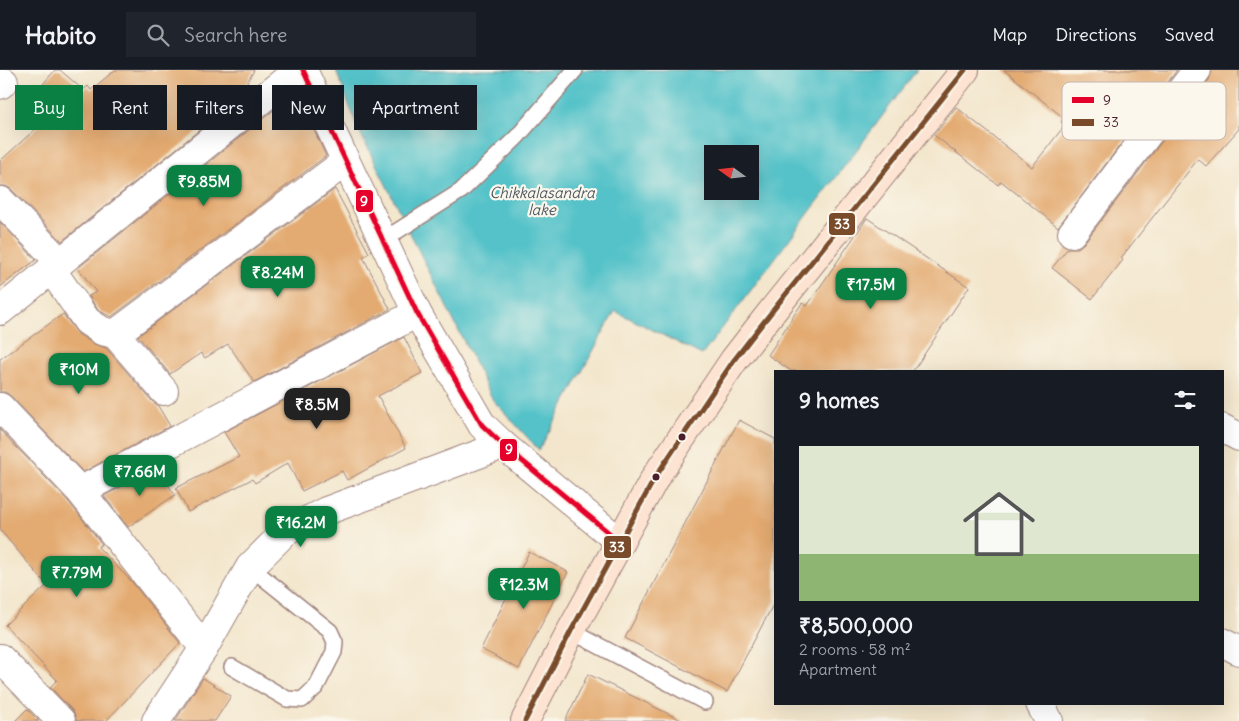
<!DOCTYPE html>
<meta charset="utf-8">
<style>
:root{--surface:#171b24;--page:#20242c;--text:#f1f3f6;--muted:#9ea1a6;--line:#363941;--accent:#0b8043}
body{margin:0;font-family:Delius,sans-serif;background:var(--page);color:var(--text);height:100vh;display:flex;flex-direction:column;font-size:19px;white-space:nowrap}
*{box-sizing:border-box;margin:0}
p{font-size:16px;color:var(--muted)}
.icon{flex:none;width:28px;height:28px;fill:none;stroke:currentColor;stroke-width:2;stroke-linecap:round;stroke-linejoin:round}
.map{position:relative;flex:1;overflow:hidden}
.side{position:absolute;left:774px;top:300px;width:450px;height:335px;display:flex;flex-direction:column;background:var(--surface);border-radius:0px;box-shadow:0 5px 20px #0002}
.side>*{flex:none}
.hud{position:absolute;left:15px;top:15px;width:475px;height:45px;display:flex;gap:10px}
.needle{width:32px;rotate:285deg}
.tools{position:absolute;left:704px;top:75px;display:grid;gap:10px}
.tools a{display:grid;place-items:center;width:55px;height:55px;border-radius:0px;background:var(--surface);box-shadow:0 5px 20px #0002;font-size:25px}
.price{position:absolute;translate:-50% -42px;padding:0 11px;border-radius:10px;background:var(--accent);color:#fff;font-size:16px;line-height:32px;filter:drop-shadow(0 1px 2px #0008)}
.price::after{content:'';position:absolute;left:50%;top:30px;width:15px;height:11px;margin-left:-8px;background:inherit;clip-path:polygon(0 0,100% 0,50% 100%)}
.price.selected{background:#222;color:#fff}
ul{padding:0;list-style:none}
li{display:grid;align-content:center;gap:10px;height:265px;padding:0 25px}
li+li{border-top:1px solid var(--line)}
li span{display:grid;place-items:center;height:155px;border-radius:0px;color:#555}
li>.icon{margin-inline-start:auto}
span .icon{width:90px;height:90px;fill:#fffc;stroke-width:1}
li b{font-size:21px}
h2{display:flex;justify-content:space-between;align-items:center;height:60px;padding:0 25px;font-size:21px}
.chip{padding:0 18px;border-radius:0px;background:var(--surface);box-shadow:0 5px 20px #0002;font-size:18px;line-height:45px}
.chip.selected{background:var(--accent);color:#fff}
header{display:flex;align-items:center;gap:30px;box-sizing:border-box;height:70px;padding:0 25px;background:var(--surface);border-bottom:1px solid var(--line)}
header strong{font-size:24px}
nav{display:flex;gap:28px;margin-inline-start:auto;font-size:18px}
.search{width:350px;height:45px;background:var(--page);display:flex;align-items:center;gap:12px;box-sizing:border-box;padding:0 18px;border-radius:0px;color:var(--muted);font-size:19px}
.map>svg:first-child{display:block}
.water{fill:#54c2c9;stroke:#4f707a;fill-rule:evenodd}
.building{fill:#e3aa71}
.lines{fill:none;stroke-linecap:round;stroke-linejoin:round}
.lane-casing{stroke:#9e827c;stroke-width:18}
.street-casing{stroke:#9e827c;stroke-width:30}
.secondary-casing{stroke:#9e827c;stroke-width:30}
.lane{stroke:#fff;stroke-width:15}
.street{stroke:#fff;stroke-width:28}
.secondary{stroke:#fde3d1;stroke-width:28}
.bus-1-casing{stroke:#fbf7ec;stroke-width:9}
.bus-2-casing{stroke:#fbf7ec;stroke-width:9}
.bus-1{stroke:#e4002b;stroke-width:5}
.bus-2{stroke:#7a4b2a;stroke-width:5}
.bus-dot{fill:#4a1f2b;stroke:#fbf7ec;stroke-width:2}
.labels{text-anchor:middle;stroke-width:4.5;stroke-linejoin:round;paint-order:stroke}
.water-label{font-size:15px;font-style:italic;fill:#4e5862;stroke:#fbf7ec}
.key{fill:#fbf7ec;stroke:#c6b6b2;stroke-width:1}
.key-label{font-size:14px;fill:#4a1f2b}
.line-badge{stroke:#fbf7ec;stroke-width:2}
.badge-label{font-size:14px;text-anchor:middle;font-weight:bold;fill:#fff}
</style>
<header>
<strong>Habito</strong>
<div class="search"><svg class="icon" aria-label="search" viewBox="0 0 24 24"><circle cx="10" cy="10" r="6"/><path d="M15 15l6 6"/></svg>Search here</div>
<nav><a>Map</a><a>Directions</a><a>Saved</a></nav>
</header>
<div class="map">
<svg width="1239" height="651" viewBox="0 0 1239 651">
<rect width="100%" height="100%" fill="#fbf7ec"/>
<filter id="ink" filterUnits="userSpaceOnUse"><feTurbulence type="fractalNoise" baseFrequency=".02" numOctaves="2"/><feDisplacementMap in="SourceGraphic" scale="10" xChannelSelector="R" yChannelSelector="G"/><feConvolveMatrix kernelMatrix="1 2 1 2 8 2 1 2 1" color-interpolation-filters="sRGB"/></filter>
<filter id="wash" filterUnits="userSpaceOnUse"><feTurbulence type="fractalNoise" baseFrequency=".0096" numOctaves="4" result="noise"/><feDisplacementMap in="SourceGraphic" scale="20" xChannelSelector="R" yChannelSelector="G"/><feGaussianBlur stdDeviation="1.12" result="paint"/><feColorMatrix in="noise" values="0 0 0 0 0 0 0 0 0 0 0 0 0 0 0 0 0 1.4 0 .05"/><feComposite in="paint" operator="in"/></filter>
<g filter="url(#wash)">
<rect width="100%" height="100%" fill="#f3e6cc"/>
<path class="water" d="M336,0H917L702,285L615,241L539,380L493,330L357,56ZM712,84H750V121H712Z"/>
<g id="blocks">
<g class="building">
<path d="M55,0H60L83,20L88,16L91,20L115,0H254L239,28L62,171L12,120L6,116H0V91L52,44L32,27Z"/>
<path d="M1004,0H1177L1058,157L1001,111L998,115L934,65L956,37L1032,97L1065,55L1061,52L1064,48Z"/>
<path d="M1212,0H1239V59L1206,96L1198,89L1121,188L1123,190L1092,229L1052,198L1068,178H1078L1084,173L1209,10Z"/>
<path d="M291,26L309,49L326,86L111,247L98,240L89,226L96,222L78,198Z"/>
<path d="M335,119L369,183L363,187L390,239L254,312L228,274L205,288L201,283L170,304L138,266Z"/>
<path d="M867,148L969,217L913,301H791L768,285L802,233L807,236Z"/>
<path d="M0,152L36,190L0,217Z"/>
<path d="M63,244L78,264L94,274L106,278L152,331L158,336L170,356L83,402L11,326L5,322H0V289Z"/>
<path d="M404,267L422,303L378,326L406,378L347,410L342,401L302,421L288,393L255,413L252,409L188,442L176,418L239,387L224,362Z"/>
<path d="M739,350L775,369V531L727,622L625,568Z"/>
<path d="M0,360L68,431L102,474L98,477L132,512L180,573L106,651H76V647L72,640L50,617L57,610L5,555L47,515L0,460Z"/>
<path d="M157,398L175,425L128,457L104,426Z"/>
<path d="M529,482L568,502L519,599L481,579Z"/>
<path d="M588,604L683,651H565Z"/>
<path d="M203,608L231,626L215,651H175Z"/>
<path d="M27,639L39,651H15Z"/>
</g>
</g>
</g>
<g filter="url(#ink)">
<use href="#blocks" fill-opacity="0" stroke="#9e827c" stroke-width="1"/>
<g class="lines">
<defs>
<g id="lane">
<path d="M383,170L461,121L517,67L575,0"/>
<path d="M571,561L705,632"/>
<path d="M232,597L287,629L302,630L316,617L334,582L335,572L330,561L250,497"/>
</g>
<g id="street">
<path d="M303,0L417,243L482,355L503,375L620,472"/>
<path d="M0,15L4,12"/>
<path d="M1,131L60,192"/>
<path d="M1072,163L1197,0"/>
<path d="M51,199L87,251L102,261L115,264L345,92"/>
<path d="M0,241L298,0"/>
<path d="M115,264L164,321"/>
<path d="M0,337L80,421L204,578"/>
<path d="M1222,358L1239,367"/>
<path d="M80,421L417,243"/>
<path d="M1222,572L1239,581"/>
<path d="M0,588L61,651"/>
<path d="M1040,634L1049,651"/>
<path d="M156,651L204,578L250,497L285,462L326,441L503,375"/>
</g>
<path id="secondary" d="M525,651L571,561L656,406L734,290L766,249L965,0"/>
</defs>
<use href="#lane" class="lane-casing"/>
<use href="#street" class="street-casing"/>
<use href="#secondary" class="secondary-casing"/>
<use href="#lane" class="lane"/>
<use href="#street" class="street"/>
<use href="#secondary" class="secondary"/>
<defs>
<path id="bus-1" d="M303,0L417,243L482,355L503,375L620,472"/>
<path id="bus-2" d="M525,651L571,561L656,406L734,290L766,249L965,0"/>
</defs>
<use href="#bus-1" class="bus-1-casing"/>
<use href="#bus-2" class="bus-2-casing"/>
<use href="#bus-1" class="bus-1"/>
<use href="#bus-2" class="bus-2"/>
</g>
</g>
<g class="bus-dot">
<circle cx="682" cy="367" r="4.5"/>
<circle cx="656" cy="407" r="4.5"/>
</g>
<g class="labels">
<g class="water-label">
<text x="542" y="128">Chikkalasandra<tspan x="542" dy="17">lake</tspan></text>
</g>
</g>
<rect x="1062" y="12" width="164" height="58" rx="8" class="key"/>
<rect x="1072" y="27" width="22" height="6" fill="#e4002b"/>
<rect x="1072" y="49" width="22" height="7" fill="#7a4b2a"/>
<g class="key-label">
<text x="1103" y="35">9</text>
<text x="1103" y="57">33</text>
</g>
<g class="line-badge">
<rect x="355" y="119" width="19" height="24" rx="5" fill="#e4002b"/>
<rect x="828" y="142" width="28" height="24" rx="5" fill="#7a4b2a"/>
<rect x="499" y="368" width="19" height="24" rx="5" fill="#e4002b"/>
<rect x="603" y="465" width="29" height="24" rx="5" fill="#7a4b2a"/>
</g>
<g class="badge-label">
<text x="364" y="136">9</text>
<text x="842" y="159">33</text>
<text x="509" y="384">9</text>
<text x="617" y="482">33</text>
</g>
</svg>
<div class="tools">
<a><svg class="needle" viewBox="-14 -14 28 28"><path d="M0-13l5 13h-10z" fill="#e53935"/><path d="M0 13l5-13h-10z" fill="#9ea1a6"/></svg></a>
</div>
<b class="price" style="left:204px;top:137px">₹9.85M</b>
<b class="price" style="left:278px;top:228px">₹8.24M</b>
<b class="price" style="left:871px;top:240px">₹17.5M</b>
<b class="price" style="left:79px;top:325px">₹10M</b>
<b class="price selected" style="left:317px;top:360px">₹8.5M</b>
<b class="price" style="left:140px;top:427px">₹7.66M</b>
<b class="price" style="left:301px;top:478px">₹16.2M</b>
<b class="price" style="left:77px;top:528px">₹7.79M</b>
<b class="price" style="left:524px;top:540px">₹12.3M</b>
<div class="hud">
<a class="chip selected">Buy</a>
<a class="chip">Rent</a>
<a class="chip">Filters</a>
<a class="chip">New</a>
<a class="chip">Apartment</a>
</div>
<section class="side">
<h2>9 homes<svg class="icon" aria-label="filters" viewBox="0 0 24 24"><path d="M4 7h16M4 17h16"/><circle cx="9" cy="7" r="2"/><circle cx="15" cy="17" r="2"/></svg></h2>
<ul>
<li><span style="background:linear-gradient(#dfe7d0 70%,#8fb573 0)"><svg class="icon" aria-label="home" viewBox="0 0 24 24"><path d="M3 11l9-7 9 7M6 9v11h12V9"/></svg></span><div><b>₹8,500,000</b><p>2 rooms · 58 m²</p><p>Apartment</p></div></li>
</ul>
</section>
</div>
